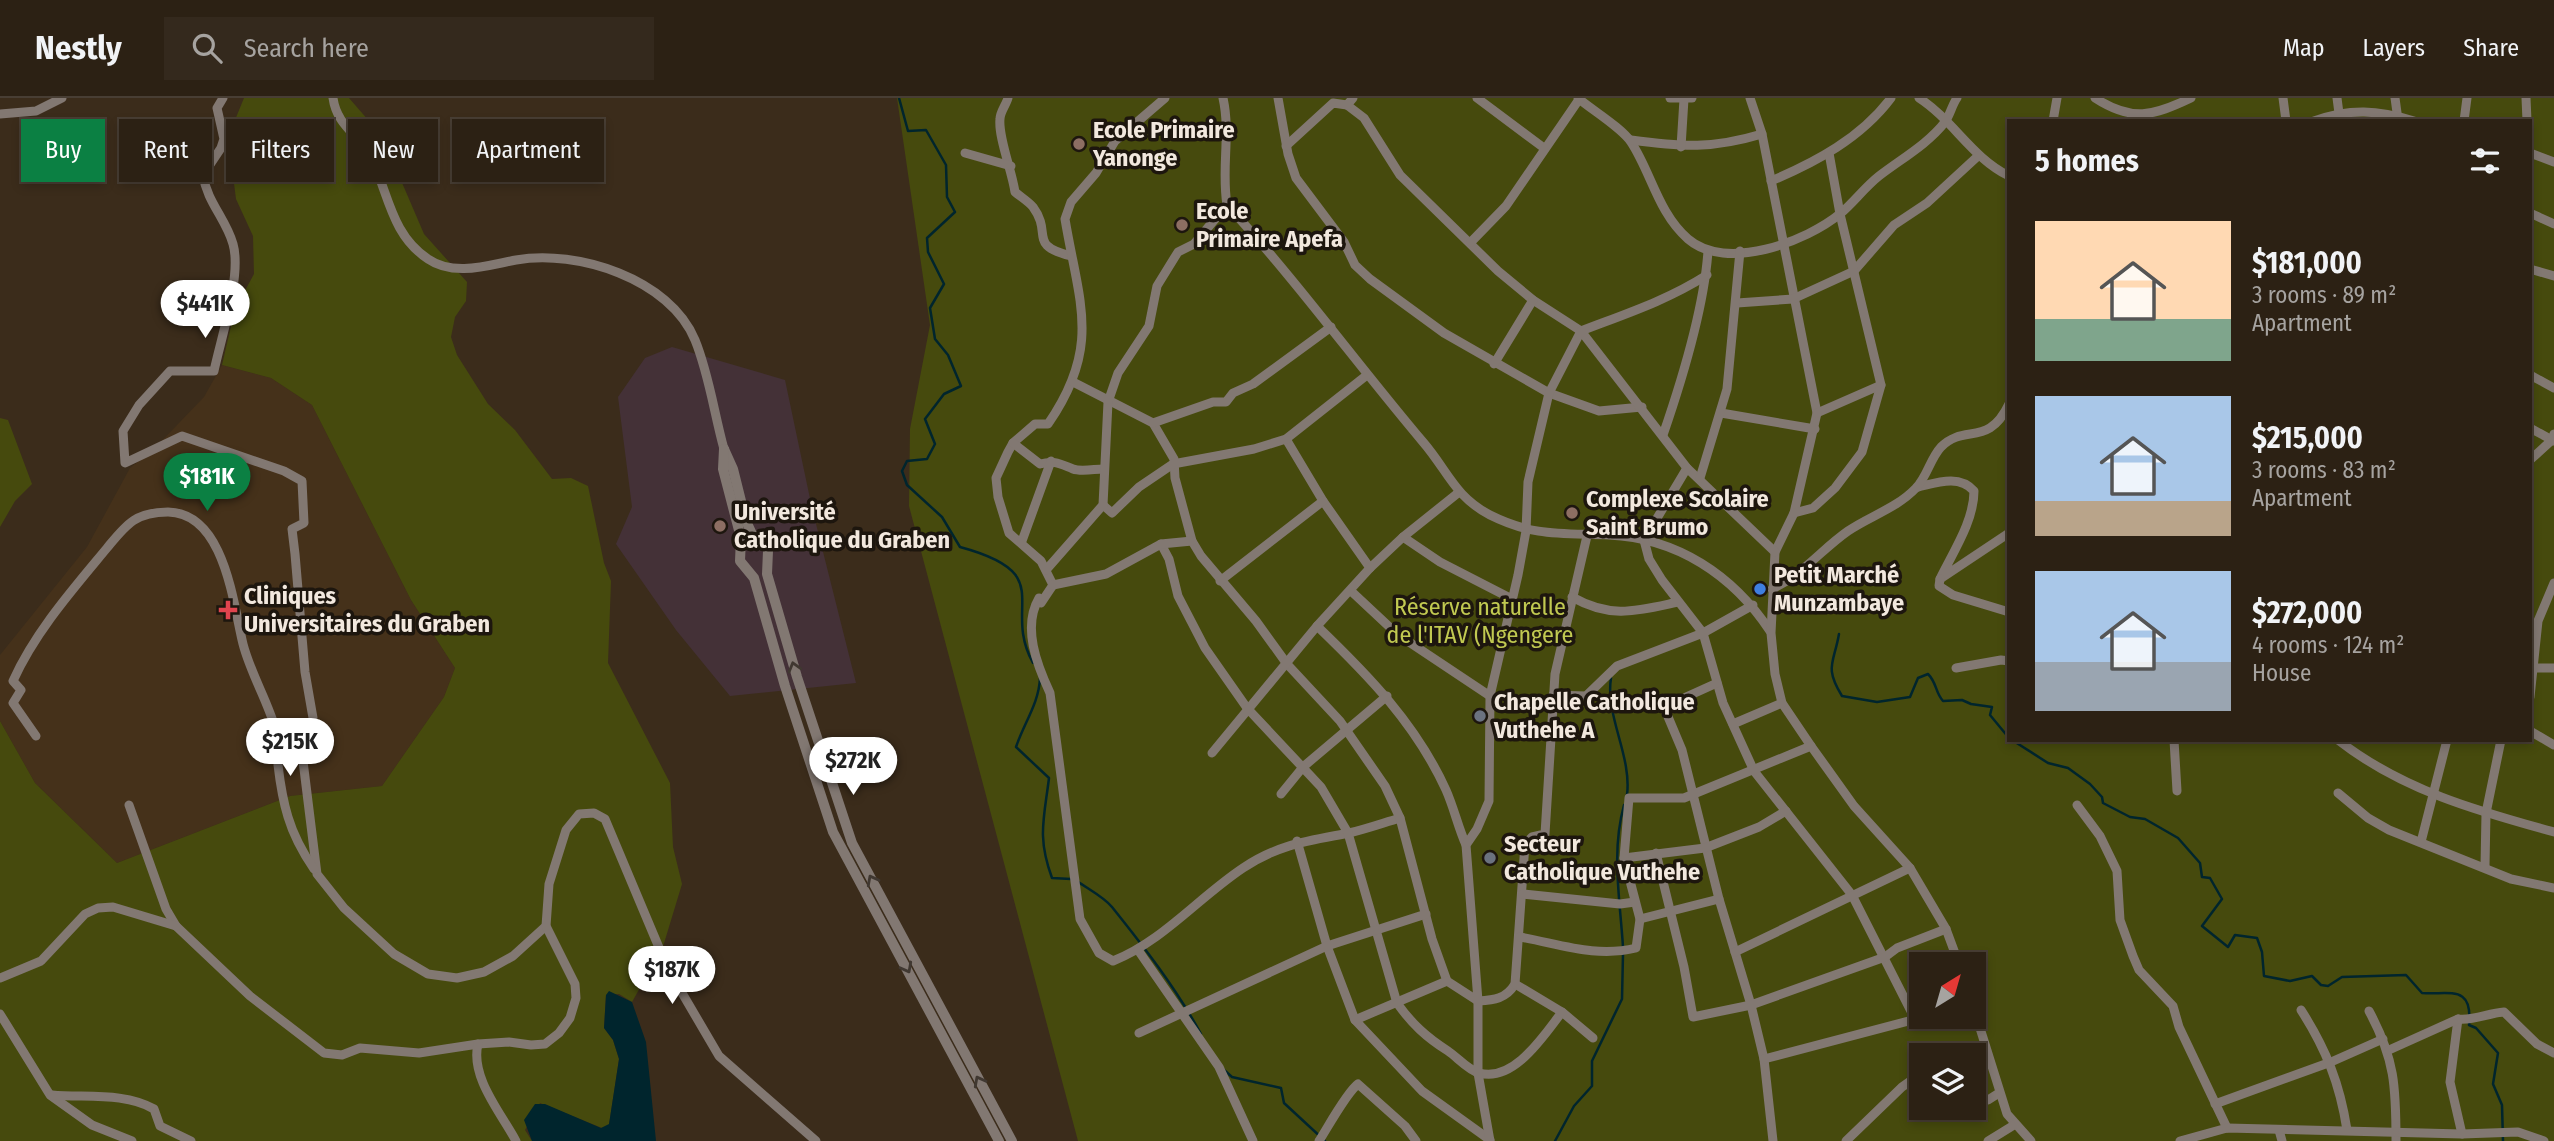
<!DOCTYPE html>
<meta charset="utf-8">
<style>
:root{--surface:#2c2114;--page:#34291d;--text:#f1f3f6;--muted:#a6a3a0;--line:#483e34;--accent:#0b8043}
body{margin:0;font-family:"Fira Sans Condensed",sans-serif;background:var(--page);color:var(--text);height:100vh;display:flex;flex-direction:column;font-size:26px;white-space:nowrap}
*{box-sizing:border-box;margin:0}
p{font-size:23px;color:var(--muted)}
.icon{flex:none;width:38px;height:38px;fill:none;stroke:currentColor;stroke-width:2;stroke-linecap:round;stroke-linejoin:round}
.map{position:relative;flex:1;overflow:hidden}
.drawer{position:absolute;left:2007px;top:21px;width:525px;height:623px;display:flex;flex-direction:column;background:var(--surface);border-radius:0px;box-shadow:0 4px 10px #0003,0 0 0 2px var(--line)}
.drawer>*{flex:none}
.top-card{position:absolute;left:21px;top:21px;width:665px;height:63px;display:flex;gap:14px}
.needle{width:46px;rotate:37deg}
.tools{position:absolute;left:1909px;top:854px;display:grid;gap:14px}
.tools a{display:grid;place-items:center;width:77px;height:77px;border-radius:0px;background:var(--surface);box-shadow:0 4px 10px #0003,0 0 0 2px var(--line);font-size:35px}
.price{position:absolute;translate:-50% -60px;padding:0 16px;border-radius:24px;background:#fff;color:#222;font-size:23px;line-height:46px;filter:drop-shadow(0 2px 4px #0008)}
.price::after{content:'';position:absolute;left:50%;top:42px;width:21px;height:16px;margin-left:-10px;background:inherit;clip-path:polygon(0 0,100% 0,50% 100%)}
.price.active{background:var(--accent);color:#fff}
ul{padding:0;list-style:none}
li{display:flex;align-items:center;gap:21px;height:175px;padding:0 28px}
li span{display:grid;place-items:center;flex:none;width:196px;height:140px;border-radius:0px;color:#555}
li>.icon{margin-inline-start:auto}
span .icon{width:84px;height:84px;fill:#fffc;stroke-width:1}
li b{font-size:30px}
h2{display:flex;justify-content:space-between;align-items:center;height:84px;padding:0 28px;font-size:30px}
.tag{padding:0 24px;border-radius:0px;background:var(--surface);box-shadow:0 4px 10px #0003,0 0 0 2px var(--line);font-size:24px;line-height:63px}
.tag.active{background:var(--accent);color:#fff}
header{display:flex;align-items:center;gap:42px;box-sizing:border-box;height:98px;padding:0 35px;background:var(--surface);border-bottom:2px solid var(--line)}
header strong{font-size:33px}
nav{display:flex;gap:38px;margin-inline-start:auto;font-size:24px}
.search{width:490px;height:63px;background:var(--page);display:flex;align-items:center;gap:18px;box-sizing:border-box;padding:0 24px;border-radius:0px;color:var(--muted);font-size:26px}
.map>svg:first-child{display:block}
.built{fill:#45311a}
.education{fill:#443137}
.green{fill:#464a0d;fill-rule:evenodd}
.water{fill:#00252d}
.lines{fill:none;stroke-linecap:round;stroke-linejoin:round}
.stream{stroke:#00252d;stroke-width:2.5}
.minor{stroke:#827872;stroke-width:9}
.tertiary{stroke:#827872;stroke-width:10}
.oneway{stroke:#403831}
.education-dot{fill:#8d6e63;stroke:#1d160e;stroke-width:2.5}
.shop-dot{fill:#3f7fe0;stroke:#1d160e;stroke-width:2.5}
.health-dot{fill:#e0444e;stroke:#1d160e;stroke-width:2.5}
.worship-dot{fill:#6b7280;stroke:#1d160e;stroke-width:2.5}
.labels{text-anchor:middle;stroke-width:7;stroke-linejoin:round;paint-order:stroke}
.poi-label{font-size:24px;font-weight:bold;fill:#f2e8de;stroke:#1d160e;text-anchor:start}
.park-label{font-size:24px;fill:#c1c951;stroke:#1d160e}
</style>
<header>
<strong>Nestly</strong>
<div class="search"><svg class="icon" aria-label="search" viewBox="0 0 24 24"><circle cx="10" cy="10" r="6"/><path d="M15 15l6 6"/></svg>Search here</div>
<nav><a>Map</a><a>Layers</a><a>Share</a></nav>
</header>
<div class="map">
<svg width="2554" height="1043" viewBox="0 0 2554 1043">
<rect width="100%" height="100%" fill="#3b2c1b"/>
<path class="built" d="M222,267L271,280L312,307L411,502L455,570L444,599L382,688L290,698L117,765L35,685L0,623V557L87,449L130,370L153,352L204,299Z"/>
<path class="education" d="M672,249L785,282L812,410L856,585L730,598L676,532L616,446L632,409L618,299L645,260Z"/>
<g class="green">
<path d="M244,0H349L382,38L424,136L467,184L466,203L455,219L451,239L457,257L488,306L515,332L552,381L571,380L588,388L604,465L611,483L608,565L670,685L673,749L682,786L655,875L641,888L632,904L619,896L606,897L604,930L613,942L619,961L609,1027L602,1030L540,1005L525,1032L532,1043H0V623L35,685L117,765L290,698L382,688L444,599L455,570L411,502L312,307L271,280L222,267L235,211L254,176L253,138L236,101L231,62L235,22Z"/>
<path d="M897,0H2554V1043H1078L909,408L910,331L930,227ZM2009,23H2530V642H2009ZM1922,866H1974V919H1922ZM1922,957H1974V1010H1922Z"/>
<path d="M0,320L8,322L32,386L15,403L0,429Z"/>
</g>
<path class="water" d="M609,893L632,904L646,944L656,1043H532L524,1022L535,1006H545L601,1030L609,1026L619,961L613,942L604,930L606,897Z"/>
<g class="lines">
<g class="stream">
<path d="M899,0L908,33L926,32L946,67L947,99L955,114L927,140L928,154L944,186L930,210L935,241L948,257L961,288L944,296L925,321L935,346L927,361L907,363L902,373L907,387L942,419L960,449C1060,476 1001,507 1033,565"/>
<path d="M1839,536C1834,565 1824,569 1842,598L1877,604L1910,599L1918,580L1928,576C1937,585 1935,594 1943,603L1962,602L1971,606L1992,609L1990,617L2009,640"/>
<path d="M1040,580C1039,605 1024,625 1016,649L1049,680C1044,721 1037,739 1052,780L1071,781"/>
<path d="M1611,580C1605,618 1632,658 1627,697"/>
<path d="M2012,642L2048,665L2068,670L2090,686L2102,699L2103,705L2130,719L2145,721L2178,740L2200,765L2202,779L2210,780L2222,801L2202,828L2228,849L2235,837L2257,840L2262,854L2264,878L2290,883L2312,878L2321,887L2328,888L2342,879L2406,877L2422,895C2450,897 2473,886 2469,927L2476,930L2498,955L2493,986L2502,1007L2503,1043"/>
<path d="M1077,783C1088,791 1104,799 1112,809C1144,849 1176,890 1201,936"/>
<path d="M1623,849C1620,801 1611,754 1624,707"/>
<path d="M1223,971L1232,979L1281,990L1284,1005L1325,1043"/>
<path d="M1555,1043L1574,1008L1592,988V963L1622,901L1623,856"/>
</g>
<g class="minor">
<path d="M223,0L217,10L224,41L221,50L203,77C207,104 226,121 233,146C242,177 221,240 214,273H170L139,307L123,333L125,365L182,338L284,373L302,383L304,425L292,431L295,456L305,574L313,620L303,663L317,776L344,810L394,856L428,876L457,880L484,874L513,858L546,828"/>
<path d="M333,0C337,29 360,37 372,61C389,98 392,137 428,161C454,179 489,167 516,162C577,151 670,181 695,242C709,276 714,315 724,351"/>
<path d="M1008,0C1006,7 1000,14 1000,21C998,39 1012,73 1015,94C1021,99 1029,104 1033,109C1053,136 1027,147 1071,158"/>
<path d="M1165,0L1115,43L1096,75L1071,104L1065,121C1079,205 1102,248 1048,326H1035L1013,345L1008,354L996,380L998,399L1009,435L1041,463L1053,487L1041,505L1039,500C1022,529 1037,567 1050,595L1080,821L1099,855L1113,863C1163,843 1198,800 1243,770C1279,746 1308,743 1349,735C1366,731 1383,725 1400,720"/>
<path d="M1223,0C1231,36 1221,71 1227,107C1297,183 1357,266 1423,344C1448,373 1454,398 1490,417C1534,439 1562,435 1609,437C1677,440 1733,477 1770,533"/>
<path d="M1278,0L1288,56L1296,80L1344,144L1355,167L1370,181L1444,235L1549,295L1599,313L1642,309"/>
<path d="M1477,0L1544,50"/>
<path d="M1578,0C1592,12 1622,30 1631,44C1651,74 1658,115 1688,141C1726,174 1806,144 1841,115C1854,104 1865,89 1879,78C1901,61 1928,46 1945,24C1950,17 1952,7 1957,0"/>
<path d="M1670,0H1692"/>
<path d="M1750,0L1762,36L1817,315L1794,415L1775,454L1771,535L1775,576L1782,605L1811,648L1854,708L1910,770L1946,831L1959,866"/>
<path d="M1919,0C1953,22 1972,60 2009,78"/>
<path d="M2095,0C2132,24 2153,18 2191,0"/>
<path d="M2283,0L2286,23"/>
<path d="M2337,0L2340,23"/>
<path d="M2395,0L2398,22"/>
<path d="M2526,0L2527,23"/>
<path d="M1347,7L1364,20L1400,77L1498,173L1533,202L1581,233L1687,370L1775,454"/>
<path d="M0,16L36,13L62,0"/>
<path d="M2053,23L2057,0"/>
<path d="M2314,23C2350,10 2378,12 2414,23"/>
<path d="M2464,23L2467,0"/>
<path d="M1631,42C1683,49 1712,51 1762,36"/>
<path d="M1286,48L1333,5L1347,7L1353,0"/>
<path d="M1681,49L1684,1"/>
<path d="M965,55L1011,68"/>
<path d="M2530,55L2554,64"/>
<path d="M1771,83C1816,64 1861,40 1891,0"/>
<path d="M2530,115L2554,126"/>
<path d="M1471,144L1506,108L1580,0"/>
<path d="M2530,171L2554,178"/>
<path d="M1737,205L1793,201L1854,173L1894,127L1927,105L1978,58"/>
<path d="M1494,266L1533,202"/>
<path d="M2530,277L2554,290"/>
<path d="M1073,284L1153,325L1174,361L1175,380L1192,443L1201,458L1256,523L1287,566L1340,623L1385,688L1400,720L1432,841L1447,883L1478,903C1494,902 1506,901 1515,886L1525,746L1532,739L1545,736L1555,576L1587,438"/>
<path d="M1721,315L1815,331"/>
<path d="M1817,315L1881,287"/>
<path d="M1153,325L1213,304H1226L1233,295L1253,286L1331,229"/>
<path d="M2530,330L2554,343"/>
<path d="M1663,337C1682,282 1704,211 1708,153"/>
<path d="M1286,341L1323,403L1370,470"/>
<path d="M1013,345L1040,366C1055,362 1060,366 1073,371C1081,374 1095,371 1103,371"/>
<path d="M2530,362L2552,342L2554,336"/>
<path d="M1687,370L1644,442L1649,461L1662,482L1703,535L1723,605L1754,673L1852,797L1915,921"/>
<path d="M1700,380L1727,291L1740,153"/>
<path d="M1918,389C1936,385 1959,376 1974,393C1974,423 1953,454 1940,481L2009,435"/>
<path d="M1103,407L1112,415L1139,389L1173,366L1254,351L1286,341L1367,277"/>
<path d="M1794,415L1813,410L1835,390L1862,354L1881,287L1840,116L1829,55"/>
<path d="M1403,439L1440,464L1512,501"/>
<path d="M1022,443L1051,363"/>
<path d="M1161,446L1169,461L1178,498L1205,550L1247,610L1321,689L1348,735L1397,905C1412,926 1426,939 1448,953C1457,959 1468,972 1479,975C1514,985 1544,937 1562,914"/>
<path d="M1046,472L1103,407L1108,304L1118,275L1149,228L1157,188L1178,154L1194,146L1227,107"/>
<path d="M1940,481L1939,488L1953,497L2009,514"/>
<path d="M1220,483L1323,403"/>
<path d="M1053,487L1106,476L1161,446L1192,443"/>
<path d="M1772,491C1801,478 1822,451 1848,433C1870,418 1897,410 1916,390C1927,379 1930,361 1941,349C1965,325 1988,350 2009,306"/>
<path d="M1351,493L1397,536L1490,598"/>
<path d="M1572,499C1611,521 1636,513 1678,504"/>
<path d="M1317,528C1368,577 1416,626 1446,692C1454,710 1458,729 1466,747"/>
<path d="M1956,570L2001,562L2009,563"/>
<path d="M2534,570H2554"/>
<path d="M1717,585L1686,599L1666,614L1682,652L1719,801L1751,907L1764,961L1773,1043"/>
<path d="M1553,597L1586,598L1617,568L1703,535L1753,507"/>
<path d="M2530,599L2538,523L2554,485"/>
<path d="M1733,626L1782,605"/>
<path d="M2530,633L2554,647"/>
<path d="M36,638L13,605L21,592L13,583C35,534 73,491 107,450C126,427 135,414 168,414C225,415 233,506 243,546C251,577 269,605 277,636C279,645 278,657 278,667C280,684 283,703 288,719C294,739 303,755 314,771"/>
<path d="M2174,642L2177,693"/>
<path d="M2338,642C2402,692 2477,713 2554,734"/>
<path d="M1212,655L1317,528L1370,470L1403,439L1458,395"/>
<path d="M2338,695L2368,720L2389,732L2511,781L2554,790"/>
<path d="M1281,696L1303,669L1387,598"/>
<path d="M129,707L166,811L176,828L250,898L324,955L342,957L360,950L419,955L478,946L509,944L531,947L545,946L559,935L570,920L576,900L575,886L546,828L549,786L566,732L579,716L594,715L605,721L668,871L719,958L816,1043"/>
<path d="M2077,707L2100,738L2117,773L2120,822L2133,858L2139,872L2173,908L2179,929L2227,1030"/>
<path d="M1297,743L1327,848L1355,922L1422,993L1490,1042"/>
<path d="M2421,744L2447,642"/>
<path d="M1656,755L1684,869L1693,919L1751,907L1885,859L1897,850L1946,831"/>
<path d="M1624,760L1705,750L1759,729L1786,713"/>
<path d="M2485,768L2486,715L2501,642"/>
<path d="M1523,796L1620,806L1635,804"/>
<path d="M1640,821L1719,801"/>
<path d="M1520,839C1560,846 1596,860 1636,850L1640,821L1624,760L1629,700H1684L1811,648"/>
<path d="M1138,852L1219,969L1253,1043"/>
<path d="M1735,854L1910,770"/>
<path d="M0,880L41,863L85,816L98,810L113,809L176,828"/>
<path d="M1515,886L1562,914L1593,940"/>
<path d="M1974,911L2007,1016L2031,1043"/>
<path d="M2301,912C2326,951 2340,986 2347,1032"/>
<path d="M2369,913C2395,961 2396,989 2396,1043"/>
<path d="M0,916L50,997L92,1027L132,1043"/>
<path d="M2458,921L2450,984L2462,1036"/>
<path d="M1355,922L1447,883"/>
<path d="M1139,935L1327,848L1426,816"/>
<path d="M478,946C470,979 501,1015 516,1043"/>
<path d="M2389,952L2458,921C2474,923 2488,915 2504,914L2537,946L2554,955"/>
<path d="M1764,961L1924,919"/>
<path d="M1974,994L1988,1002L1999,995"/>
<path d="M52,997C85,1000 125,994 154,1011L160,1028L191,1043"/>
<path d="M2215,1006L2331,964L2383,941"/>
<path d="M2279,1032L2282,1043"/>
<path d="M1319,1043C1328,1029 1347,994 1358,986L1405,1028L1416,1043"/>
<path d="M1490,1043L1478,975V903L1466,747L1477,731L1489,703L1490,598L1518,477L1526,433L1528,384L1549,295L1581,233C1625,216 1666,203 1707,177"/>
<path d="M1846,1043L1902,989L1922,975"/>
<path d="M1988,1043L2014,1027"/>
<path d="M2180,1043L2227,1030L2462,1036L2518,1034L2544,1043"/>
</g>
<g class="tertiary">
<path d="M724,351L733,371L746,423L752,436L765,444L768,453L767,476L797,579L852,745L1012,1043"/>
<path d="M724,351L723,371L741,440L740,463L754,480L785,588L833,734L999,1043"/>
</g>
</g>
<defs><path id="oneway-chevron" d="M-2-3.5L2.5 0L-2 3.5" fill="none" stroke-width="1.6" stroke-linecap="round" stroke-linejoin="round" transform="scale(1.75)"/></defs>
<g class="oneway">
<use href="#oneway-chevron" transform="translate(794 569) rotate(-106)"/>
<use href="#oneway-chevron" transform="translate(872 782) rotate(-118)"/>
<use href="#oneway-chevron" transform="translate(907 870) rotate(62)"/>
<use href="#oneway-chevron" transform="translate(979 983) rotate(-118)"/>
</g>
<g class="education-dot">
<circle cx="1079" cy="46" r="7"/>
<circle cx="1182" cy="127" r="7"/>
<circle cx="1572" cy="415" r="7"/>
<circle cx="720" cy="428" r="7"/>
</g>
<circle class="shop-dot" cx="1760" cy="491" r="7"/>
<path class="health-dot" d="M224.5 501.5h7v7h7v7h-7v7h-7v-7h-7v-7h7z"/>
<g class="worship-dot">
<circle cx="1480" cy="618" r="7"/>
<circle cx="1490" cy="760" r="7"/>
</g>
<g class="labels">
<g class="poi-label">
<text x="1093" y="40">Ecole Primaire<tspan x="1093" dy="28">Yanonge</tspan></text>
<text x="1196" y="121">Ecole<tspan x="1196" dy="28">Primaire Apefa</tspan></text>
<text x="1586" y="409">Complexe Scolaire<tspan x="1586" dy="28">Saint Brumo</tspan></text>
<text x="734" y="422">Université<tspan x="734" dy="28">Catholique du Graben</tspan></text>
<text x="1774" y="485">Petit Marché<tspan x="1774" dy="28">Munzambaye</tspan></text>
<text x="244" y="506">Cliniques<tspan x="244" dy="28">Universitaires du Graben</tspan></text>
<text x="1494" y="612">Chapelle Catholique<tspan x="1494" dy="28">Vuthehe A</tspan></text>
<text x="1504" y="754">Secteur<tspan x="1504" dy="28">Catholique Vuthehe</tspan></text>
</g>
<g class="park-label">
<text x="1480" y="517">Réserve naturelle<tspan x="1480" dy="28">de l'ITAV (Ngengere</tspan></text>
</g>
</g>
</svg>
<div class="tools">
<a><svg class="needle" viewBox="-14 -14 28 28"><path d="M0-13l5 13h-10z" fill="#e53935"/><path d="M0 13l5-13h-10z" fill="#a6a3a0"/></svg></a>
<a><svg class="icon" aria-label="layers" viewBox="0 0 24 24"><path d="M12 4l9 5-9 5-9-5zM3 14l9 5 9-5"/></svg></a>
</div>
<b class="price" style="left:205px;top:242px">$441K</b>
<b class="price active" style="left:207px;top:415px">$181K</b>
<b class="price" style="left:290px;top:680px">$215K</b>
<b class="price" style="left:853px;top:699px">$272K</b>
<b class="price" style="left:672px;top:908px">$187K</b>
<div class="top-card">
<a class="tag active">Buy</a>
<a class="tag">Rent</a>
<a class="tag">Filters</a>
<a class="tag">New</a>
<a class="tag">Apartment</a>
</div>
<section class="drawer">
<h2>5 homes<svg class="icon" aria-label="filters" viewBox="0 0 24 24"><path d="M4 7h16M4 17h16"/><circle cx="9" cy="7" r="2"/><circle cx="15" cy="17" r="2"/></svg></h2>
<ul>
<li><span style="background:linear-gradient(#ffd9b3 70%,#7fa58c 0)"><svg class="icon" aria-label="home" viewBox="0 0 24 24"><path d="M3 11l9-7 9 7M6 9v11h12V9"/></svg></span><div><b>$181,000</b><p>3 rooms · 89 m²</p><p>Apartment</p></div></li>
<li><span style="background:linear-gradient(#a9c7e8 75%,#b9a48a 0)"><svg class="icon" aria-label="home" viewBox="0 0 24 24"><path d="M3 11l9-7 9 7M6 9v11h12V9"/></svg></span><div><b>$215,000</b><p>3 rooms · 83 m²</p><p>Apartment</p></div></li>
<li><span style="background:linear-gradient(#a9c7e8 65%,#9aa5b1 0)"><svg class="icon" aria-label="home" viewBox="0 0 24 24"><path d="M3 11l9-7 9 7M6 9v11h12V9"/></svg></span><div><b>$272,000</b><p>4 rooms · 124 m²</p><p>House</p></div></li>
</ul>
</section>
</div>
